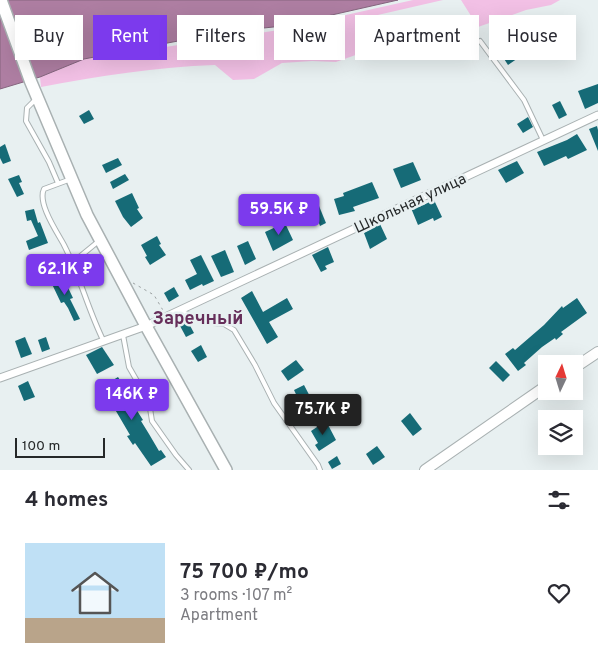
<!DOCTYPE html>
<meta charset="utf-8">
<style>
:root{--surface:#fff;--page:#f7f7f7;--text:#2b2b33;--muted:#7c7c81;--line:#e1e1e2;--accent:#7c3aed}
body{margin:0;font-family:Overpass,sans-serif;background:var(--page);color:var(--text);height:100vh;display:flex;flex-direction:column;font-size:19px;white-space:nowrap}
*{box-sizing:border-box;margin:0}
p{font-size:16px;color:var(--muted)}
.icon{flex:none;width:28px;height:28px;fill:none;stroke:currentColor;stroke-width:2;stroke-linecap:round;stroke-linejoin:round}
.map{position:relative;height:470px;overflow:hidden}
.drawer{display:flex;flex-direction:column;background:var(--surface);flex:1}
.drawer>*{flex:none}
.hud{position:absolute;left:15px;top:15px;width:569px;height:45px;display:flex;gap:10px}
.needle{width:32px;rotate:4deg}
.fabs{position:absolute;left:538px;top:355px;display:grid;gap:10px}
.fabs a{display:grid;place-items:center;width:45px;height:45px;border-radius:0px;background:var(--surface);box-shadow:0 5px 20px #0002;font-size:25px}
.scale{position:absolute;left:15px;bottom:12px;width:90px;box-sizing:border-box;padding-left:5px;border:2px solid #252829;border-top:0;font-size:14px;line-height:18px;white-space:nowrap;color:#252829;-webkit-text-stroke:4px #e8f0f1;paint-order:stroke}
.price{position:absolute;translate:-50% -42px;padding:0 11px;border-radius:5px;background:var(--accent);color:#fff;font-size:16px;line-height:32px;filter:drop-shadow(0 1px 2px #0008)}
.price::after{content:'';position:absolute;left:50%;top:30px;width:15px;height:11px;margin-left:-8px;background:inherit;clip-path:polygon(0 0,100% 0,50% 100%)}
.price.active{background:#222;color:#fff}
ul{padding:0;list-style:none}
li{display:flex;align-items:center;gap:15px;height:125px;padding:0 25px}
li+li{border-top:1px solid var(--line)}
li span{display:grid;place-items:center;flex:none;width:140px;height:100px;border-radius:0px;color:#555}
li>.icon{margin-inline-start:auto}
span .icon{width:60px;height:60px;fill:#fffc;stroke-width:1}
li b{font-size:21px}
h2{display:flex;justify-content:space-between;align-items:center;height:60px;padding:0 25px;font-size:21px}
.chip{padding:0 18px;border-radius:0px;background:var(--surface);box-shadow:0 5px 20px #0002;font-size:18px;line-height:45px}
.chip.active{background:var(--accent);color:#fff}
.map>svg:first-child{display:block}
.green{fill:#f2c0e5}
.water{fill:#ae7ea2;stroke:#85647e}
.building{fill:#166b77}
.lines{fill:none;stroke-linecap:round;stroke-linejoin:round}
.lane-casing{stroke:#a9b1b2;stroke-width:6}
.street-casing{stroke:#a9b1b2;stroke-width:9}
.secondary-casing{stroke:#a9b1b2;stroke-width:12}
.primary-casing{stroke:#a9b1b2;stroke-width:14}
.path{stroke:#9ca2a3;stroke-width:1;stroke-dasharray:2.5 4;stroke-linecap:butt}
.lane{stroke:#fff;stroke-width:4}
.street{stroke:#fff;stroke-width:7}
.secondary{stroke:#fff;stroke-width:10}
.primary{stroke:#fff;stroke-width:11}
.labels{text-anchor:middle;stroke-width:5;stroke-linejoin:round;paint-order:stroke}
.street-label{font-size:15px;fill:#252829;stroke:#e8f0f1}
.quarter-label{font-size:18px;font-weight:bold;fill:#662e5a;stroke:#e8f0f1}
</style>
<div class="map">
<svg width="598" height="470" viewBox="0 0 598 470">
<rect width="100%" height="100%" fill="#e8f0f1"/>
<g class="green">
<path d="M413,0H443L369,17L378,47L336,62L312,61L282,63L254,79L233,80L215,65C157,67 98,76 41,87L40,77L84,59L279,30Z"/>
<path d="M461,0H560L551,5L526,10L478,27Z"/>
</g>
<path class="water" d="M0,0H398L283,26L225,32L84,59L40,77L0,89Z"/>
<g class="building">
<path d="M499,32L510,53L516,48L521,56L508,65L490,37Z"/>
<path d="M598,84V103L585,109L578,91Z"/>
<path d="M560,101L567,115L559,119L552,105Z"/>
<path d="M89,110L94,119L84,124L79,116Z"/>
<path d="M528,117L533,127L523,133L517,124Z"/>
<path d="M597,126L598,130V151L589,129Z"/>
<path d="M577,134L587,150L568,159L566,156L544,166L537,152L567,140Z"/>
<path d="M5,144L11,161L3,164L0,158V147Z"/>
<path d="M118,158L122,165L106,173L102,165Z"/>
<path d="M517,161L524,173L506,183L498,170Z"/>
<path d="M413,162L421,180L401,188L393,169Z"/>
<path d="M125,174L129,180L113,189L110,182Z"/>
<path d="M19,175L22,182L19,183L24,194L17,197L8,179Z"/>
<path d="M372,182L379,198L353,207L355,211L339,215L334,199L344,196L343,193Z"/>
<path d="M132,193L139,208L137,209L143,218L131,227L123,217L115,201Z"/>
<path d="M434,200L442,217L434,221L433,218L418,225L411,208L419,205V207Z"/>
<path d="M319,206L326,223L320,226L313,208Z"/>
<path d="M34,209L38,223L40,222L48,243L29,250L26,241L38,236L31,220L27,221L25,211Z"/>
<path d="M284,221L293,240L273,251L265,232L278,226L277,224Z"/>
<path d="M380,224L387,239L370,249L364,233Z"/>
<path d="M157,236L161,244L159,245L166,255L150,265L145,257L147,256L141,245Z"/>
<path d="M248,241L256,259L245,265L237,246Z"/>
<path d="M328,247L334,262L325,266L327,269L321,272L312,255Z"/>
<path d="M225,250L234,272L221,277L211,256Z"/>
<path d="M201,255L214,281L203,286L202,284L190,290L185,280L197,274L190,260Z"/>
<path d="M47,262L50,271L38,275L35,265Z"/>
<path d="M63,277L73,298L70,299L80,319L74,321L68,308L64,302L61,303L51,282Z"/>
<path d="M174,287L179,296L169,302L164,293Z"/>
<path d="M252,291L263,312L287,298L293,309L269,322L278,337L267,344L241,298Z"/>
<path d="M577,298L587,313L561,332L563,334L556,340L555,338L542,347L524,363L526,365L518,371L505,354L513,348L515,350L544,325L562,306L563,308Z"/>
<path d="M187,320L194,333L186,337L179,324Z"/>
<path d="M25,337L32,354L21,358L15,341Z"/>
<path d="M46,337L50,349L42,352L38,340Z"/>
<path d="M201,345L207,357L198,362L191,351Z"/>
<path d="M102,347L114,365L97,374L86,355Z"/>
<path d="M296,360L304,370L288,381L281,371Z"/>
<path d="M496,361L510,375L503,382L489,368Z"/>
<path d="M118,377L123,385L121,386L143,420L141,421L149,434L159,451L161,450L166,457L151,466L135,443L133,445L127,436L130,435L113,406L111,407L107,401L108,400L100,388Z"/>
<path d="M28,381L35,397L24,401L18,386Z"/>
<path d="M304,385L316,408L300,417L296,410L302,407L294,390Z"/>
<path d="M410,413L422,429L413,436L401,421Z"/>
<path d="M326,421L336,440L319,451L315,445L318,443L311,431Z"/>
<path d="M377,446L385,457L373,465L366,454Z"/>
<path d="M337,456L341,464L332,469L328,462Z"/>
</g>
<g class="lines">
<defs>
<g id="lane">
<path d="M480,41L524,100L543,140"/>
<path d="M37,98L27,108L26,121L49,162L58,183"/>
<path d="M71,179L44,189C37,203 57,232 64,245C80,276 88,310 104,342"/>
<path d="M72,263L100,240"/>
<path d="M179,311L213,323L224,324L234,330L255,365L274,403L318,465L320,470"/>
<path d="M123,335L129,367L149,402L152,421L176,455L189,470"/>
</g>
<path id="street" d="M0,378L146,326L598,115"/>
<g id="secondary">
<path d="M574,368L598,352"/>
<path d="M425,470L546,386"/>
</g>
<path id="primary" d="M1,0L30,80L87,215L146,326L226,470"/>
</defs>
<use href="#lane" class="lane-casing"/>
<use href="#street" class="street-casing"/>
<use href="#secondary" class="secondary-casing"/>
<use href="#primary" class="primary-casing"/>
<path class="path" d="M133,283L154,295L164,312"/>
<use href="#lane" class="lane"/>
<use href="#street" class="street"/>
<use href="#secondary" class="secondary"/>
<use href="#primary" class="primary"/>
</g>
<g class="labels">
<g class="street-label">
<text transform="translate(410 203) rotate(-25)" y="5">Школьная улица</text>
</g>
<g class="quarter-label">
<text x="198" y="324">Заречный</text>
</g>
</g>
</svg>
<div class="fabs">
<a><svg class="needle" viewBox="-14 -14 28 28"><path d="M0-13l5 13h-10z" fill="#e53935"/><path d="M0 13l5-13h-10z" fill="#7c7c81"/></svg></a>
<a><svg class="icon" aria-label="layers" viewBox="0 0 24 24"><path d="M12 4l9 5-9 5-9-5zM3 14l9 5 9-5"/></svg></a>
</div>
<div class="scale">100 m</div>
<b class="price" style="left:279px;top:236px">59.5K ₽</b>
<b class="price" style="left:65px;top:296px">62.1K ₽</b>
<b class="price" style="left:132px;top:421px">146K ₽</b>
<b class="price active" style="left:323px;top:436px">75.7K ₽</b>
<div class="hud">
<a class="chip">Buy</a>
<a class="chip active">Rent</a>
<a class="chip">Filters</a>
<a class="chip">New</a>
<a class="chip">Apartment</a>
<a class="chip">House</a>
</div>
</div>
<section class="drawer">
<h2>4 homes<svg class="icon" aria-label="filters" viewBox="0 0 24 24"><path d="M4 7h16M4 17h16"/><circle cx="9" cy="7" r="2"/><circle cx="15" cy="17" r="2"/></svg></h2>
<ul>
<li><span style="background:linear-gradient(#bfe0f5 75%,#b9a48a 0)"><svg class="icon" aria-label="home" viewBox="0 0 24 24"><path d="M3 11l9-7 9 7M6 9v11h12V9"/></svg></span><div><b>75 700 ₽/mo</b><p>3 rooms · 107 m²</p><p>Apartment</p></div><svg class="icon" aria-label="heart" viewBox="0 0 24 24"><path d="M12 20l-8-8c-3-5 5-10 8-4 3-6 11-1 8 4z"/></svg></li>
</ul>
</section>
